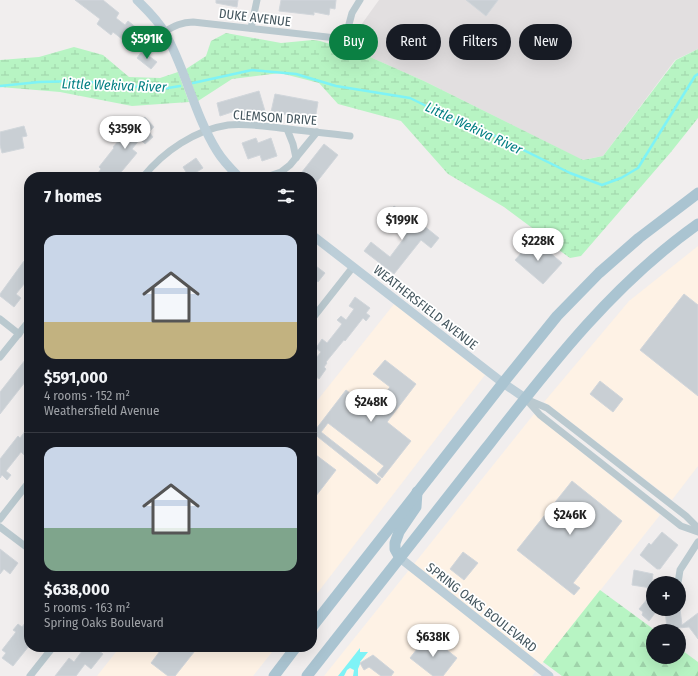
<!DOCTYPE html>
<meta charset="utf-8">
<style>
:root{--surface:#171b24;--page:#242831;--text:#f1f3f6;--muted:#9ea1a6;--line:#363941;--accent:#0b8043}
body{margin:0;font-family:"Fira Sans Condensed",sans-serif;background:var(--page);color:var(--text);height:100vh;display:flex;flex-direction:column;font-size:15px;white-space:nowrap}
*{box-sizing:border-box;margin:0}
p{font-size:13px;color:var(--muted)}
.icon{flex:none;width:22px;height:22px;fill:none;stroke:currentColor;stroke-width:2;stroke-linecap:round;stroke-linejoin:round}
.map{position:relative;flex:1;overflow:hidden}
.sheet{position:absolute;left:24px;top:172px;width:293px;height:480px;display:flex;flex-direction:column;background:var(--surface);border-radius:16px;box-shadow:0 4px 16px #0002}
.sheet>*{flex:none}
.banner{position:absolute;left:329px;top:24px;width:309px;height:36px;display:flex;gap:8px}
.buttons{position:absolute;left:646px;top:576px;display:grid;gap:8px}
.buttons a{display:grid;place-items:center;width:40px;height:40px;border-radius:50%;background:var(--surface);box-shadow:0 4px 16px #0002;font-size:20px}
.price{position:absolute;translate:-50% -34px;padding:0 9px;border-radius:14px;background:#fff;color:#222;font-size:13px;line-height:26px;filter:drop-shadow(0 1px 2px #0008)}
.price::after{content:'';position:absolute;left:50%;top:24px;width:12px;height:9px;margin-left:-6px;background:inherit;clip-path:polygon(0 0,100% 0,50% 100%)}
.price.current{background:var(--accent);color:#fff}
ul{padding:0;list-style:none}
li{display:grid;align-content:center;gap:8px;height:212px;padding:0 20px}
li+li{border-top:1px solid var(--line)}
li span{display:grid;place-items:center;height:124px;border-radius:12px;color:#555}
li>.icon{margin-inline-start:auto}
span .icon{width:72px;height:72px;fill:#fffc;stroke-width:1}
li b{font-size:17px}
h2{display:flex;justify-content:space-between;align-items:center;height:48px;padding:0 20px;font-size:17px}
.pill{padding:0 14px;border-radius:18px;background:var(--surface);box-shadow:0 4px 16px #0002;font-size:14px;line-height:36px}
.pill.current{background:var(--accent);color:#fff}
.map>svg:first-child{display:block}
.commercial{fill:#fef2e5}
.education{fill:#e2dfe0}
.forest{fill:url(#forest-firs)}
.wetland{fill:url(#wetland-marsh)}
.water{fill:#7ef3f6}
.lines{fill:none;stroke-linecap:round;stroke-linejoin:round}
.stream{stroke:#7ef3f6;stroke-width:2.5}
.building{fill:#c9cfd4;stroke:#d1d6db}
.street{stroke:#bac9cf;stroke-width:7}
.secondary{stroke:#bcced8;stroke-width:9}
.primary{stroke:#aac4d1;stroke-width:11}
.labels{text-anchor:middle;stroke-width:3.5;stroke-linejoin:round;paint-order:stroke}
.street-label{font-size:13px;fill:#44565e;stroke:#fff}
.water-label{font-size:14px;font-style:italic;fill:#058084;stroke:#fff}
</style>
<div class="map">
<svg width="698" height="676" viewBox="0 0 698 676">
<defs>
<pattern id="forest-firs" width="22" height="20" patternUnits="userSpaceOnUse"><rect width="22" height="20" fill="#b7f4c3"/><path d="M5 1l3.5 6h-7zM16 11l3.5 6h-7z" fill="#9fd3aa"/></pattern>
<pattern id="wetland-marsh" width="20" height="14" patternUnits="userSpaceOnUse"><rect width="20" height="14" fill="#b7f4c3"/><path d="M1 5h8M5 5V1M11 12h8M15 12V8" fill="none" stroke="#9fd3aa"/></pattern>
</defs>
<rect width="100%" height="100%" fill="#f1eeee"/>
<g class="commercial">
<path d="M698,246V466L672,500L549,405L544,402L629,301Z"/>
<path d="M394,304L485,375L312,600V407Z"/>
<path d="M534,414L660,515L541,665L414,564Z"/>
<path d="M409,570L536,671L532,676H324Z"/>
<path d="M120,647H276L253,676H97Z"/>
</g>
<path class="education" d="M379,0H698V49L675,60L603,156L582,160L424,81L361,53L356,32Z"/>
<path class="forest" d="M600,590L656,631H653V657H679V648L698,662V676H562L543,662Z"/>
<g class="wetland">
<path d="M226,33L281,43L313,40L320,41L361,53L424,81L583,160L603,156L676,60L698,49V118L671,152L581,256L570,258L552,245L539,233L504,207L448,174L401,121L338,104L319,83L280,73L232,79L198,101L186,69L206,56L211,41Z"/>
<path d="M74,47L103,55L129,77L160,78L178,72L189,102L132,106L60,92L0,87V60L39,57Z"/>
</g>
<path class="water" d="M360,648V652H368L360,662V664L358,669V676H353L354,670L350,668L347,670L344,676H338Z"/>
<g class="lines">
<g class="stream">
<path d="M193,83L252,70L296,74L336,86L410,98L459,122L481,129L570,173L602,185L621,178L638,168L695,76L698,74"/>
<path d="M0,86L39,82L80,81L162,89L180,86"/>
</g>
</g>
<g class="building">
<path d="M75,0H103L119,13L116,18L125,25L128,21L138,29L127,43L113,32L111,35L97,24L100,19Z"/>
<path d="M216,0H238L237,7L216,3Z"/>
<path d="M281,0H336L335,9L330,8L329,15L314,12V15L279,11Z"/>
<path d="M466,0H498L486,16Z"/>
<path d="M142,51L157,62L151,69L137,58Z"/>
<path d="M259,91L265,111L243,117L241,109L220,116L217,103Z"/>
<path d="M275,94L318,102L315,120L271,112Z"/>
<path d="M145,117L154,127L149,132L153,137L145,144L140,139L132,149L137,153L117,177H95L101,169L99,167L114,148L113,147L121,138L124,141L133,130L131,129Z"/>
<path d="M24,126L27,136L22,137L24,148L2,153L0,145V132Z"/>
<path d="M256,138L258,143L271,138L277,156L262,161L260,155L248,159L242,143Z"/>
<path d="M324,144L338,155L312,188V177H298Z"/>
<path d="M196,158L203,168L189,177L183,167Z"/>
<path d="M394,206L407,216L404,219L414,226L418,221L439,238L431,248L421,240L394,274L364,251L371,242L390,257L405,237L384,220Z"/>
<path d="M534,239L562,263L543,284L515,260Z"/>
<path d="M24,261L29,265V278L16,294L21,298L14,307L0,296V294Z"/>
<path d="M312,263L325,273L318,282L312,277Z"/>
<path d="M684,294L698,305V396L640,350Z"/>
<path d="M355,297L370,308L366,313L370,316L366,321L363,318L345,341L344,340L326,362L327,363L324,367L326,369L319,379L312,374V363L321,352L316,348L322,339L327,343L342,324L337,320L341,316L346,320L354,309L349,306Z"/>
<path d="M29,355V377L0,414V392Z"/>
<path d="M385,360L416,384L387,422L411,441L382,478L377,474L384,466L328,423L321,432L381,479L377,484L313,433L346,390L372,410L390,387L373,374Z"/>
<path d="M600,381L623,399L613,412L590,394Z"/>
<path d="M29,426V451L25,456L21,452L6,471L11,475L7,480L2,475L0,478V459L18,436L20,438Z"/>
<path d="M312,452L336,470L312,501Z"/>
<path d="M572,481L622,521L573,583L580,588L574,595L517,550Z"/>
<path d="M662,532L678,545L660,569H657L640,555L649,543L651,545Z"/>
<path d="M0,549L18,563L10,574L4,569L0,574Z"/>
<path d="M463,552L478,563L464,580L450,569Z"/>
<path d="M634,570L653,574L651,588L632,585Z"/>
<path d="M653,592V609H658L649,621L642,615L643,612L639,609Z"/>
<path d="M665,609H680L682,625L698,613V639L689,627L667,629Z"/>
<path d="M25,623L29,626V646L13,666L2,658L6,653L2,650L16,632L13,630L18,624L22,627Z"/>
<path d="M428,635L457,658L443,676H433L410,658Z"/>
<path d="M78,647H94L103,654L91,669L85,664L76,676H55L69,658L74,662L82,651Z"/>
<path d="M163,647H198L175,676H168L151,663Z"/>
<path d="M373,655L394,672L391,676H381L369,667L364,670L360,663Z"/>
</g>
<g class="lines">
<g class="street">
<path d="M251,28L257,0"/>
<path d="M164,32C174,26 182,22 193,22L345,39L352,13L360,0"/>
<path d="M287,129L293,144L296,158"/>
<path d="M143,177C164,151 195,130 228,125C245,123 263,126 280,128C303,131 327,133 350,136"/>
<path d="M266,177L281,172L290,165L317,132"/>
<path d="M0,319L19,334"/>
<path d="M312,319L353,267"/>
<path d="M0,357L29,321"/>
<path d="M525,398L540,415L681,526L698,532"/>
<path d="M528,400L547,408L686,516L698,528"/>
<path d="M0,519L29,482"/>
<path d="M0,527L29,549"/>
<path d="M678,583L680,570L698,542"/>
<path d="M30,676L53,647"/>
</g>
<g class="secondary">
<path d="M137,0C147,10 158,20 165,33C186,70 194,114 217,151C223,161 231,169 239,177"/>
<path d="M312,235L503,383L525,398"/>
<path d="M400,558L549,676"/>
</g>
<g class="primary">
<path d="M400,558L395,549V543L399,532L416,507L417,492"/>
<path d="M312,627L503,383L557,316L599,273L639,238L698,193"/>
<path d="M274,676L296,647"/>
<path d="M307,676C367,600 427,524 487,447C550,366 613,284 698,224"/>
</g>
</g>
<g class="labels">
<g class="street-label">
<text transform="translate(255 17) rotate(7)" y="5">DUKE AVENUE</text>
<text transform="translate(275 117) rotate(4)" y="5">CLEMSON DRIVE</text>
<text transform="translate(426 307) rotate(38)" y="5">WEATHERSFIELD AVENUE</text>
<text transform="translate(482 607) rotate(38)" y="5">SPRING OAKS BOULEVARD</text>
</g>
<g class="water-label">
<text transform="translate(114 85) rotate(2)" y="5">Little Wekiva River</text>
<text transform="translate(474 128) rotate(25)" y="5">Little Wekiva River</text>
</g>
</g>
</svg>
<div class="buttons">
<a>+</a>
<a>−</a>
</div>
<b class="price current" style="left:147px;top:60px">$591K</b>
<b class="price" style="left:125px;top:150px">$359K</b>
<b class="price" style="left:402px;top:241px">$199K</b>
<b class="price" style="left:538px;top:262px">$228K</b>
<b class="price" style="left:371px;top:423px">$248K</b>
<b class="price" style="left:570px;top:536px">$246K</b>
<b class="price" style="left:433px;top:658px">$638K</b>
<div class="banner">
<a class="pill current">Buy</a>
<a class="pill">Rent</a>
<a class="pill">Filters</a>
<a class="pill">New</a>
</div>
<section class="sheet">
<h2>7 homes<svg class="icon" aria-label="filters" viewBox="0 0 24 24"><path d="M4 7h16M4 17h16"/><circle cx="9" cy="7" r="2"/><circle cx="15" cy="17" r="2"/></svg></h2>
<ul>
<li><span style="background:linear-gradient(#c9d6e8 70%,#c2b280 0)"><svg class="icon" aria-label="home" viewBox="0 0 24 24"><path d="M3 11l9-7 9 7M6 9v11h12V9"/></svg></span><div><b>$591,000</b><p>4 rooms · 152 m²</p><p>Weathersfield Avenue</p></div></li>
<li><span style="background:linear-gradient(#c9d6e8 65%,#7fa58c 0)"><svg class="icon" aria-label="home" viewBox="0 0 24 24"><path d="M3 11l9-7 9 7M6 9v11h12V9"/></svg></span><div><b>$638,000</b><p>5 rooms · 163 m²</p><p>Spring Oaks Boulevard</p></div></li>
</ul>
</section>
</div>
